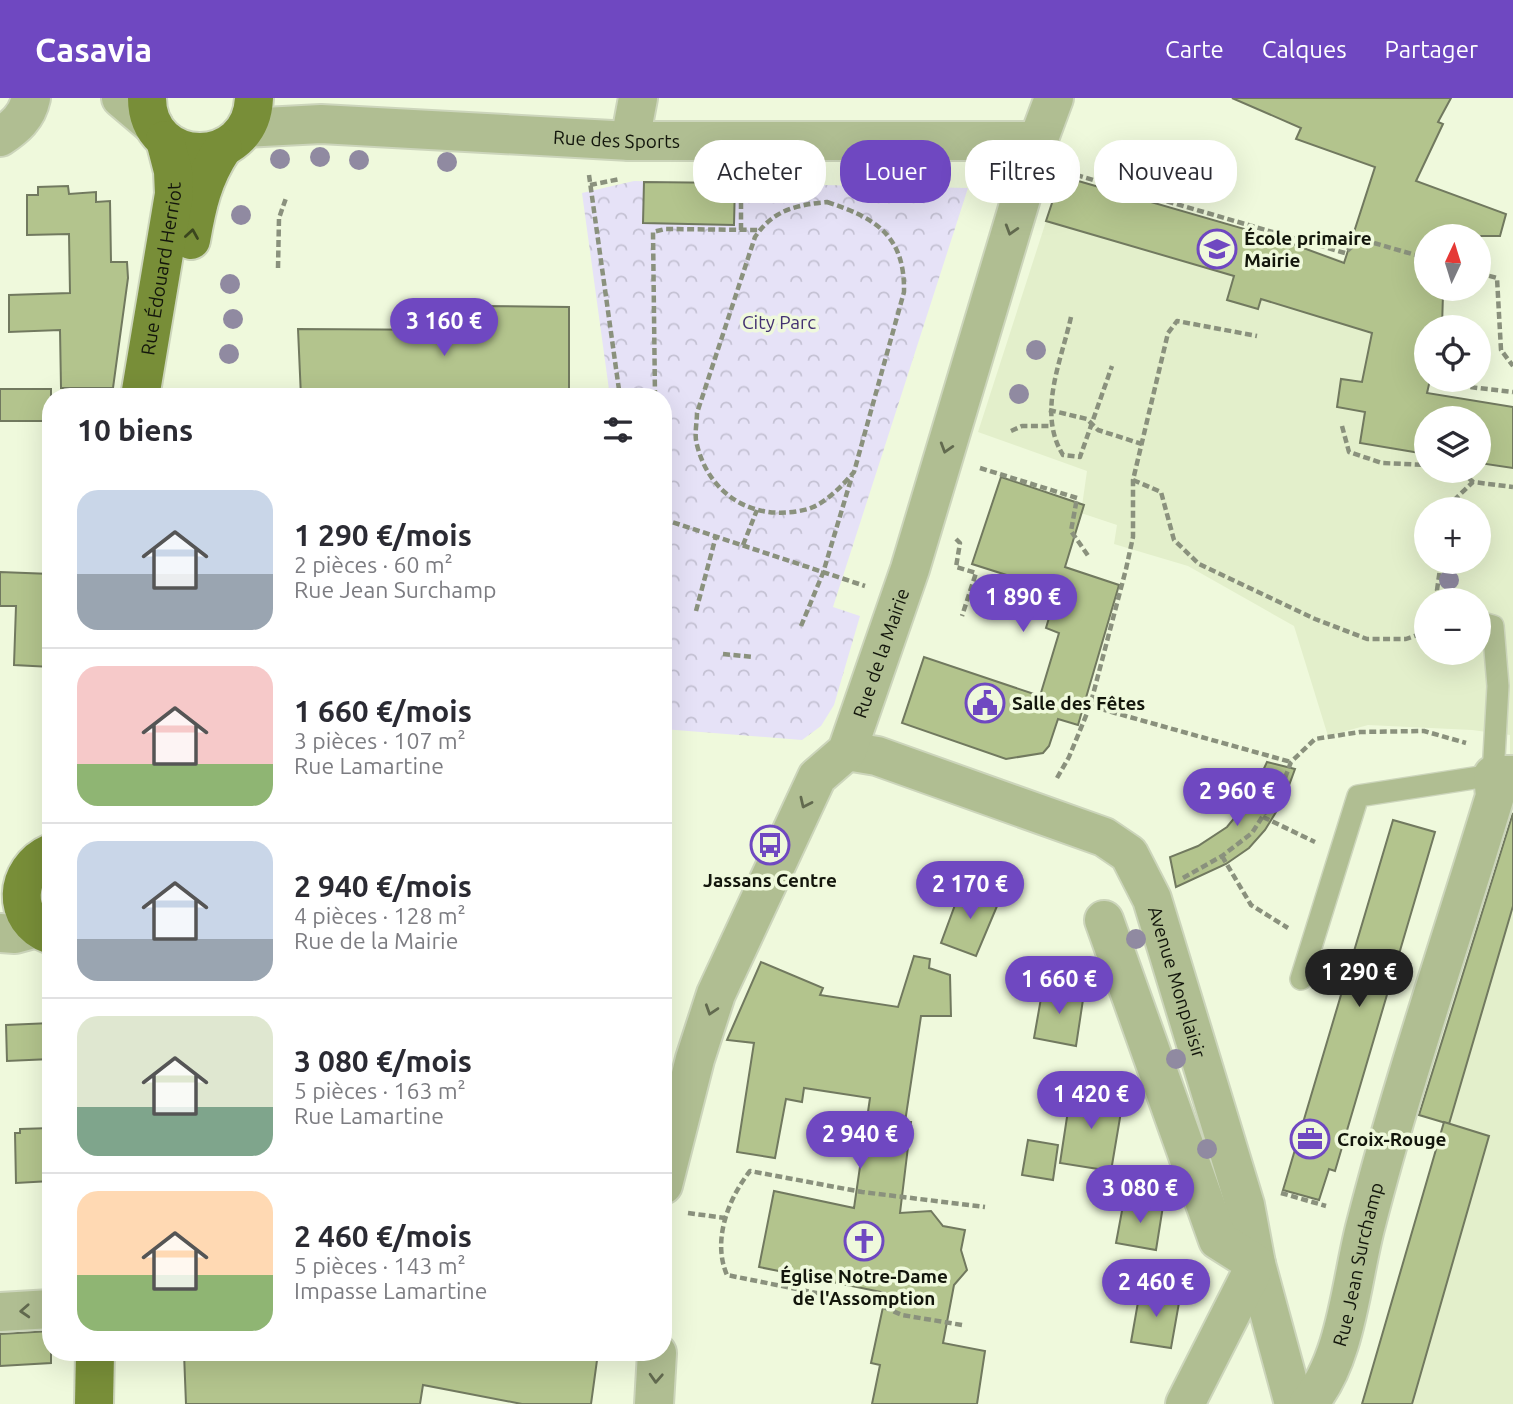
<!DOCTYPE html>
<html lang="fr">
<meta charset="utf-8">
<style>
:root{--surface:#fff;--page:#f2f2f3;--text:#2b2b33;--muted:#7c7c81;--line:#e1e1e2;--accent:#6f48c1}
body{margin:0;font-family:Ubuntu,sans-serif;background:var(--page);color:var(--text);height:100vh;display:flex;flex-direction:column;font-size:26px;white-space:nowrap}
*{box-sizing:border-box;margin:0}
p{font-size:23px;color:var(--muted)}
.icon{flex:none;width:38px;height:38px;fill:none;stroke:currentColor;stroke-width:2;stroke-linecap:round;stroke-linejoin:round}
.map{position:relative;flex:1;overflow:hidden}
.drawer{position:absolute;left:42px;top:290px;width:630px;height:973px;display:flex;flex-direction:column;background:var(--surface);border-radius:28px;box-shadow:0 7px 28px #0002}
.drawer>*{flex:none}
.top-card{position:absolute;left:693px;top:42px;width:665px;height:63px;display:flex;gap:14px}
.needle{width:46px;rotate:4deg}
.controls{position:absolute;left:1414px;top:126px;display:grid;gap:14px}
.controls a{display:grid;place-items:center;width:77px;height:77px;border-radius:50%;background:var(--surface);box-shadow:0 7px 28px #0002;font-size:35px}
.price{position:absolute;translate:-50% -60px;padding:0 16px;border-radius:24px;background:var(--accent);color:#fff;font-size:23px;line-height:46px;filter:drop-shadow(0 2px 4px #0008)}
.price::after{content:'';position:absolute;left:50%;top:42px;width:21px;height:16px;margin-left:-10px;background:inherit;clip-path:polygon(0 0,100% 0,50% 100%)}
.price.on{background:#222;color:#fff}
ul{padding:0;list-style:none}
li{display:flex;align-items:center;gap:21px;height:175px;padding:0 35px}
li+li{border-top:2px solid var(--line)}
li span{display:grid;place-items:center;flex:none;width:196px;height:140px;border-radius:21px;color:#555}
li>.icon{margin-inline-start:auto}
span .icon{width:84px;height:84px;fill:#fffc;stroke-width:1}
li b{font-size:30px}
h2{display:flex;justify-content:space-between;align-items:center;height:84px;padding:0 35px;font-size:30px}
.chip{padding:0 24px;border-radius:28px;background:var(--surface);box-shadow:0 7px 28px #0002;font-size:24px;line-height:63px}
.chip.on{background:var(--accent);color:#fff}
header{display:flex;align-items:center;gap:42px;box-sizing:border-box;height:98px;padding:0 35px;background:var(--accent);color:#fff}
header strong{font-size:33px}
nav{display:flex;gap:38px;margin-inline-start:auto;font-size:24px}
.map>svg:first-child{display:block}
.built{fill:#e3efcb;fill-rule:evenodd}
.park{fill:url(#park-crowns)}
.building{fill:#b3c48d;stroke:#71795f;stroke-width:2}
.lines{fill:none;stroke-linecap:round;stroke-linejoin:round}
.lane-casing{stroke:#ccd5bb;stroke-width:24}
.street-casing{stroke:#ccd5bb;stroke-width:42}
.primary-casing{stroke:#ccd5bb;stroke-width:42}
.path{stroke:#8a917d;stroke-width:4.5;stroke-dasharray:7 3.5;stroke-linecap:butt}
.lane{stroke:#b0be92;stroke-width:21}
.street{stroke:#b0be92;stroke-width:38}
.primary{stroke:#788e38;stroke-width:38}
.tree{fill:#908aa1}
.oneway{stroke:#626a4f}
.oneway2{stroke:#3b461e}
.labels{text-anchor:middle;stroke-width:7;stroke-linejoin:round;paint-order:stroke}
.street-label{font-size:19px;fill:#13160c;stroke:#eff9dc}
.poi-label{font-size:19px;font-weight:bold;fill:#13160c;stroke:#eff9dc;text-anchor:start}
.park-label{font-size:19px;fill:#423070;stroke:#eff9dc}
</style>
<header>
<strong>Casavia</strong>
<nav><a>Carte</a><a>Calques</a><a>Partager</a></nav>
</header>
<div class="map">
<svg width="1513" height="1306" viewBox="0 0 1513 1306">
<defs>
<pattern id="park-crowns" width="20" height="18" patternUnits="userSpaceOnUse" patternTransform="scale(1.75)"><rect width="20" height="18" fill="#e6e2f7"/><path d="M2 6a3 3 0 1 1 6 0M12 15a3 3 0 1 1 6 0" fill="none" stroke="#c4c1d3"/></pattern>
</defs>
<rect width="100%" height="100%" fill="#eff9dc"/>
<g class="built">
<path d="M1061,77L1279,141L1443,196L1442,229H1426V282H1430L1427,295L1513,309V661H1510V637L1472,632L1368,627L1328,638L1294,528L1188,468L1114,446L1117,427L1081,415L1087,373L978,334ZM1426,320H1479V373H1426ZM1426,411H1479V464H1426ZM1426,502H1479V555H1426Z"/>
<path d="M1513,808V1306H1412L1489,1038L1449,1026Z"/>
</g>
<path class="park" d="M634,83L968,90L833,509L860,518L834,607L821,628L802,642L663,631V299H610L582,95Z"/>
<g class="building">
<path d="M1232,0H1451L1438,24L1443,26L1416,83L1506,116L1500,138H1426V191L1443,196L1442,229H1426V282H1430L1427,295L1513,309V370L1479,365V320H1426V356L1360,345L1365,314L1337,309L1341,281L1362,284L1372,235L1261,201L1258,211L1227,202L1234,178L1046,123L1061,78L1279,141L1344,165L1375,69L1296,41L1301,30Z"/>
<path d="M644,84L735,85L734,127L643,125Z"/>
<path d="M68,88L69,96L96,94V104L110,103L111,164H127L128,180L113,290H61L60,232L9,234V197L70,195L69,136L27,137V97H38V89Z"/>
<path d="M481,208L569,209V299H301L298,231L463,232V215H481Z"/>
<rect x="0" y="291" width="51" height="32"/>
<path d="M1001,379L1084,407L1065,469L1119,487L1078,627L1058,621L1049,648L1043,655L1006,661L902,625L924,559L1040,598L1059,535L1046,530L1057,493L972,466Z"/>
<path d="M0,474L51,476V569L14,567L16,508H0Z"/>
<path d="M1267,664L1295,671L1284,701L1265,732L1249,750L1226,766L1176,789L1170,759L1198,748L1227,729L1249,702Z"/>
<path d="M1513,715V808L1449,1026L1419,1017Z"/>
<path d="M1393,722L1435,734L1335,1073L1329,1071L1319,1102L1283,1092Z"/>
<path d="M962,788L1000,801L976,858L941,845Z"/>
<path d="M914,858L930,861L929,870L950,877L951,918H921L905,1024H911L900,1115L931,1113L943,1128L965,1132L961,1152L967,1172L954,1187L943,1245L985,1253L977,1306H872L880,1267L871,1265L886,1195L759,1169L774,1093L854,1110L870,1000L804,990L802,1004L786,1001L775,1060L737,1054L754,945L727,942L761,864L823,890L820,897L898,909Z"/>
<path d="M1043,889L1084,895L1076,948L1034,940Z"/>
<path d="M51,925V961L7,963L6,927Z"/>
<path d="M1071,993L1123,1002L1111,1073L1060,1065Z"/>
<path d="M1444,1024L1489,1038L1412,1306H1362Z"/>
<path d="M51,1030V1083L16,1085L15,1035H20V1031Z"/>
<path d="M1028,1042L1058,1047L1053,1082L1022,1077Z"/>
<path d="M1124,1102L1163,1108L1156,1152L1116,1145Z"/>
<path d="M1140,1193L1180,1199L1171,1250L1131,1244Z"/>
<path d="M51,1233V1265L0,1268V1236Z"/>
<path d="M184,1255H598L591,1306H522L423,1287L420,1306H186Z"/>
</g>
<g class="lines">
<defs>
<path id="lane" d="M1301,881L1358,698L1493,677L1498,588L1493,528L1479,524"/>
<g id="street">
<path d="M121,0L154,28"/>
<path id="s1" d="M246,30L321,26L630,43H1038"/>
<path d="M0,39C15,29 27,19 31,0"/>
<path d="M630,43L638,0"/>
<path id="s2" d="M847,653L877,658L1104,739L1129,756L1152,801L1245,1107L1256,1166L1294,1306"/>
<path d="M1104,822L1218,1142L1256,1166L1185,1306"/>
<path d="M0,835L15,836L37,830"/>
<path id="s3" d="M663,1087L695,961L716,896L817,679L847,653L910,471L1038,43L1054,0"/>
<path d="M0,1214L51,1211"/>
<path d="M654,1306L657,1255"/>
<path id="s4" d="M1308,1306C1347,1262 1351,1182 1366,1126C1403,982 1452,840 1495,698L1493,677H1513"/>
</g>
<g id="primary">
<path d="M147,0C147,71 251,73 254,0"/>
<path d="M191,142C197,107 203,80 223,50"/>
<path id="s5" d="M140,299L174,96L173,73L165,42"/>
<path d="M51,755C14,771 10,822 51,837"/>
<path d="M94,1306L95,1255"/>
</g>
</defs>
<use href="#lane" class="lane-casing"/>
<use href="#street" class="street-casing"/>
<use href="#primary" class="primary-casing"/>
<g class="path">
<path d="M1066,74L1345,155L1360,141L1426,160"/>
<path d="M589,77L620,299"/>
<path d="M590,87L620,81"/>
<path d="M827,104C876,120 905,138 904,194L854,374C842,388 826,405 808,411C756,425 710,399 697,347C694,337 697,325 697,315L755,139C773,112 796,107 827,104Z"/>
<path d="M741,132V80"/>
<path d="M278,170L279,120L286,100"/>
<path d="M1479,175L1497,180L1501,252L1513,268"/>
<path d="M1071,219C1061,264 1037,315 1063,357L1080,359L1112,268"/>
<path d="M1443,282V286L1513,294"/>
<path d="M655,299L653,134L665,131L760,132"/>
<path d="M1049,312L1087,321L1098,332L1142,346"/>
<path d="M1342,328L1349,354L1382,365L1426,367"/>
<path d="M1011,333L1022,328H1051"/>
<path d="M980,370L1077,400L1071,433L1089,459"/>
<path d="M1461,373L1473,384"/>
<path d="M1133,382L1161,394L1174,442L1199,466L1315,521L1367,541H1406L1426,534"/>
<path d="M1449,411V407L1473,384L1513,389"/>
<path d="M663,421L865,488"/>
<path d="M956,441L960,445L956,469L976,475L962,518"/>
<path d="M743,447L757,412"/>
<path d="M1441,502L1437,492L1441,464"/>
<path d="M696,513L716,438"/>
<path d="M801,528L823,475L852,378"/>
<path d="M723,556L754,559"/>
<path d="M1090,608L1291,664"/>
<path d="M1057,680L1069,659L1090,608L1126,471L1133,439V382L1168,235L1177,223L1257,238"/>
<path d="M1263,719L1315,744"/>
<path d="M1222,758L1251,807L1288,830"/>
<path d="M1183,780L1222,758L1252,735L1282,688L1291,664L1315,641L1360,634L1424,633L1466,645"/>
<path d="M1281,1095L1326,1108"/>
<path d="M688,1115L725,1120"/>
<path d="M962,1227L902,1217L881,1208L727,1177C712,1143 728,1101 750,1073L862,1094L985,1109"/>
</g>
<use href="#lane" class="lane"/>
<use href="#street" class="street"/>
<use href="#primary" class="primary"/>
</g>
<g class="tree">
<circle cx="320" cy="59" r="10"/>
<circle cx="280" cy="61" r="10"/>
<circle cx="359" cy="62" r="10"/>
<circle cx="447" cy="64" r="10"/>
<circle cx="241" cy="117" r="10"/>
<circle cx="230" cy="186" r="10"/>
<circle cx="233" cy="221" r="10"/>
<circle cx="1036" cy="252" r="10"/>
<circle cx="229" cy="256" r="10"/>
<circle cx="1019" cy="296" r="10"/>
<circle cx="1449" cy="482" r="10"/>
<circle cx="1136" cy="841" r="10"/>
<circle cx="1176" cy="961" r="10"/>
<circle cx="1207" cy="1051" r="10"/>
</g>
<defs><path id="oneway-chevron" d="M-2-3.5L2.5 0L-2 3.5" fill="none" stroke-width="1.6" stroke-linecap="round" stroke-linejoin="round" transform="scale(1.75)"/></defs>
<g class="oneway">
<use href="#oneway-chevron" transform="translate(1011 132) rotate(107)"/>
<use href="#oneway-chevron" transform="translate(946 350) rotate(107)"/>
<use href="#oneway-chevron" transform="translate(805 705) rotate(115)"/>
<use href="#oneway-chevron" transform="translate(711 912) rotate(108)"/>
<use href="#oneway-chevron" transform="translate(25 1213) rotate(177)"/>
<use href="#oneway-chevron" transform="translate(656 1280) rotate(93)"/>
</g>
<use class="oneway2" href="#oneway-chevron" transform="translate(192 136) rotate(-81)"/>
<defs>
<symbol id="school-ring" viewBox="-11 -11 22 22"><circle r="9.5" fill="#eff9dc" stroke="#6f48c1" stroke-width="1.5"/><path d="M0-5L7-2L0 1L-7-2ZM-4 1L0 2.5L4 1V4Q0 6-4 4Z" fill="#6f48c1"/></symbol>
<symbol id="civic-ring" viewBox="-11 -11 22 22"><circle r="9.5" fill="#eff9dc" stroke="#6f48c1" stroke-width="1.5"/><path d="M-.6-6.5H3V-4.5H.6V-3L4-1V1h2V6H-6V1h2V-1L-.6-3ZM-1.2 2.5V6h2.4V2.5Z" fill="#6f48c1"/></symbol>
<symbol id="bus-ring" viewBox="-11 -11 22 22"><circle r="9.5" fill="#eff9dc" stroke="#6f48c1" stroke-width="1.5"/><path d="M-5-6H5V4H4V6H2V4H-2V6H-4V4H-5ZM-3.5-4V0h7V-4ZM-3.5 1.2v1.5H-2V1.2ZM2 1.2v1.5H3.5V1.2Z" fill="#6f48c1"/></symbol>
<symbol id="office-ring" viewBox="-11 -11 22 22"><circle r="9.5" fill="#eff9dc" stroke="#6f48c1" stroke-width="1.5"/><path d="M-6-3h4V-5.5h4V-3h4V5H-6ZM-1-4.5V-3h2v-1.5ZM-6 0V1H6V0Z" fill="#6f48c1"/></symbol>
<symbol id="church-ring" viewBox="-11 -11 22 22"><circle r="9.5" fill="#eff9dc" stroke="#6f48c1" stroke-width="1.5"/><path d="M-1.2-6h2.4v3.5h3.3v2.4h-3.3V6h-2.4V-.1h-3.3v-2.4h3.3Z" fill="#6f48c1"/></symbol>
</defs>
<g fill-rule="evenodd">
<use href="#school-ring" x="1195" y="129" width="44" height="44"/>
<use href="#civic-ring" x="963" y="583" width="44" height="44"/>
<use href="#bus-ring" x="748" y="725" width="44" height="44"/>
<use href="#office-ring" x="1288" y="1019" width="44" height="44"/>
<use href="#church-ring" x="842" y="1121" width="44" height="44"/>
</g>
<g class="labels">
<g class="street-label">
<text dy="7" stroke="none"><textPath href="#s1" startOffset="371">Rue des Sports</textPath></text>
<text dy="7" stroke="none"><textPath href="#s5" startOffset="130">Rue Édouard Herriot</textPath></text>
<text dy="7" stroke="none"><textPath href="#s3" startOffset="581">Rue de la Mairie</textPath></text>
<text dy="7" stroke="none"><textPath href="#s2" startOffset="439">Avenue Monplaisir</textPath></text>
<text dy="7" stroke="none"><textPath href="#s4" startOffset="150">Rue Jean Surchamp</textPath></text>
</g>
<g class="poi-label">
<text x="1244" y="147">École primaire<tspan x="1244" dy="22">Mairie</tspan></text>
<text x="1012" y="612">Salle des Fêtes</text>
<text x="770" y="789" text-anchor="middle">Jassans Centre</text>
<text x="1337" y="1048">Croix-Rouge</text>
<text x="864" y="1185" text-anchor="middle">Église Notre-Dame<tspan x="864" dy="22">de l'Assomption</tspan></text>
</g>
<g class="park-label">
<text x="779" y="231">City Parc</text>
</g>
</g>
</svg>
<div class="controls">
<a><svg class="needle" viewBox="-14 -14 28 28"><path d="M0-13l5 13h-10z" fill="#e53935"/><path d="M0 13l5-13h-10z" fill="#7c7c81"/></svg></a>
<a><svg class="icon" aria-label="locate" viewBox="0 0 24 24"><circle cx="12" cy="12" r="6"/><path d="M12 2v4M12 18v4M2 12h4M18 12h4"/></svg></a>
<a><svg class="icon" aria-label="layers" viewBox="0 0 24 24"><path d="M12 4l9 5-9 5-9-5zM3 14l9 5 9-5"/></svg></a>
<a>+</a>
<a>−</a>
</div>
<b class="price" style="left:444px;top:260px">3 160 €</b>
<b class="price" style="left:1023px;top:536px">1 890 €</b>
<b class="price" style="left:1237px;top:730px">2 960 €</b>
<b class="price" style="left:970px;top:823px">2 170 €</b>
<b class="price on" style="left:1359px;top:911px">1 290 €</b>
<b class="price" style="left:1059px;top:918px">1 660 €</b>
<b class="price" style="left:1091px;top:1033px">1 420 €</b>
<b class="price" style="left:860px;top:1073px">2 940 €</b>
<b class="price" style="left:1140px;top:1127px">3 080 €</b>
<b class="price" style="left:1156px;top:1221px">2 460 €</b>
<div class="top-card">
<a class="chip">Acheter</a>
<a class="chip on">Louer</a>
<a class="chip">Filtres</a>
<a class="chip">Nouveau</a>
</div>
<section class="drawer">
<h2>10 biens<svg class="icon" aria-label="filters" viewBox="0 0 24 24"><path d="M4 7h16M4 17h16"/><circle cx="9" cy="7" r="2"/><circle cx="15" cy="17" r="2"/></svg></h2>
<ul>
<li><span style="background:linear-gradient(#c9d6e8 60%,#9aa5b1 0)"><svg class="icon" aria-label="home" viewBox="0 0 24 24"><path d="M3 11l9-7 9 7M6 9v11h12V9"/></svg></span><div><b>1 290 €/mois</b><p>2 pièces · 60 m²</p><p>Rue Jean Surchamp</p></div></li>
<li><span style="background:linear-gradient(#f6c9c9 70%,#8fb573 0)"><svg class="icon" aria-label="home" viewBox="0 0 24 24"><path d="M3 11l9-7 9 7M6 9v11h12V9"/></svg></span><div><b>1 660 €/mois</b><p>3 pièces · 107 m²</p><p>Rue Lamartine</p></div></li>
<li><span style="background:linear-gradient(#c9d6e8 70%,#9aa5b1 0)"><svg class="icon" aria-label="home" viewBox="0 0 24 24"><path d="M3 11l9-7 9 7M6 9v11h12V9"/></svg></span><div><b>2 940 €/mois</b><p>4 pièces · 128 m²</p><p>Rue de la Mairie</p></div></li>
<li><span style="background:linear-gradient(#dfe7d0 65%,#7fa58c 0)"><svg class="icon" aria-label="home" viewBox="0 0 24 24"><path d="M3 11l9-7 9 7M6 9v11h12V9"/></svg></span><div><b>3 080 €/mois</b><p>5 pièces · 163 m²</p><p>Rue Lamartine</p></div></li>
<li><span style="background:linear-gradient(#ffd9b3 60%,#8fb573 0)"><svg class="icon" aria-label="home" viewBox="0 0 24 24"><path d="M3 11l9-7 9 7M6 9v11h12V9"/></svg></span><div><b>2 460 €/mois</b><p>5 pièces · 143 m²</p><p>Impasse Lamartine</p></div></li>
</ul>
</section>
</div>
